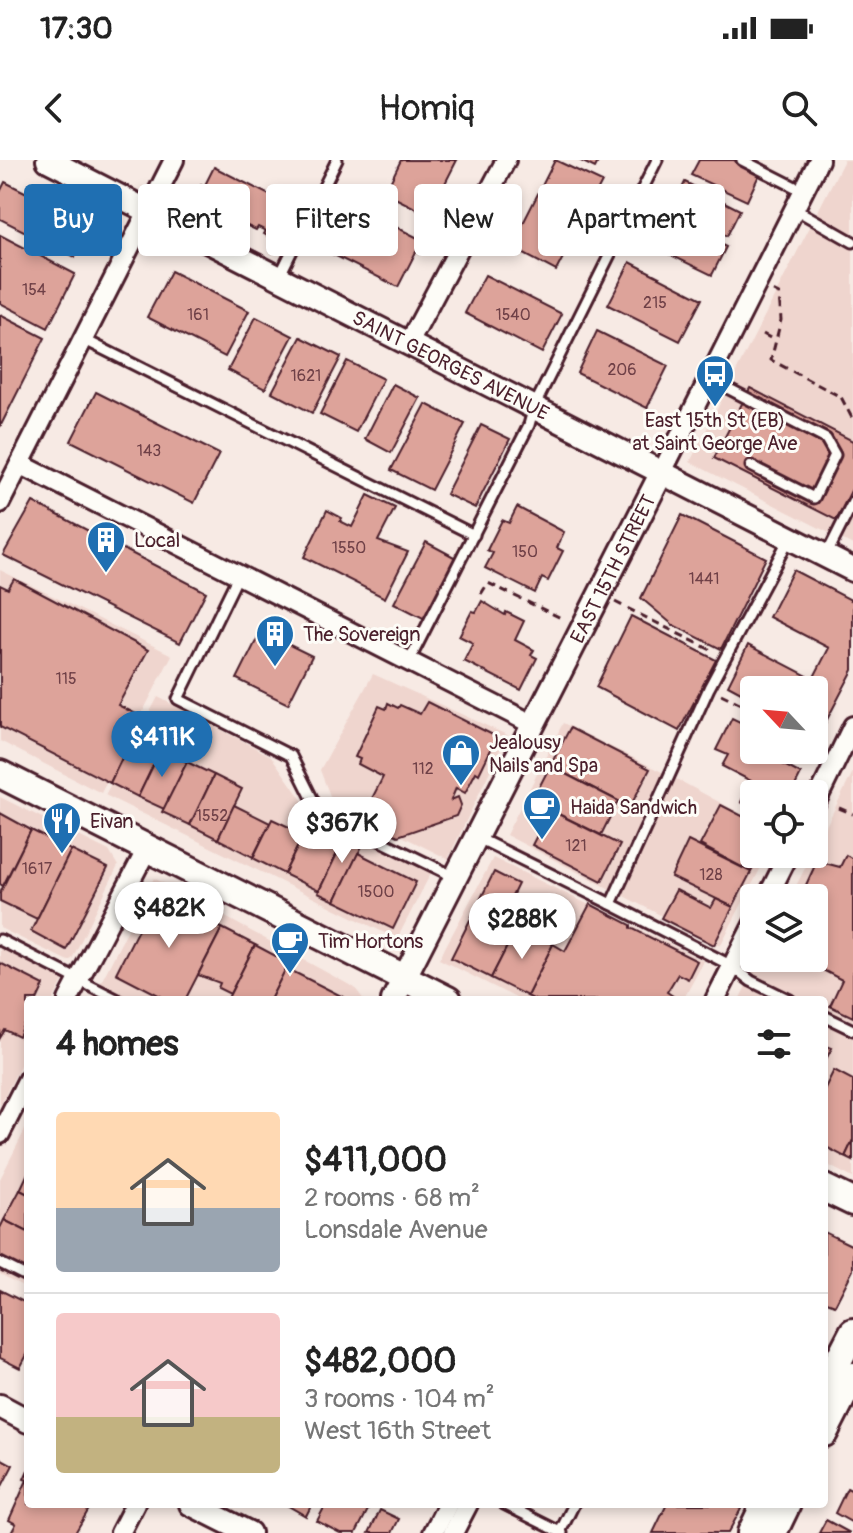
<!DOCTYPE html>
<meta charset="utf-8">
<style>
:root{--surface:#fff;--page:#f6f6f6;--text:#222;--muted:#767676;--line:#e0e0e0;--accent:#1f6fb2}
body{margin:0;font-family:Pangolin,sans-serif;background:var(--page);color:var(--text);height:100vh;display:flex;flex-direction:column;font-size:30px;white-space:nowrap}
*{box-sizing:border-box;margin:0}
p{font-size:26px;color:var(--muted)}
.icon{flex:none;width:44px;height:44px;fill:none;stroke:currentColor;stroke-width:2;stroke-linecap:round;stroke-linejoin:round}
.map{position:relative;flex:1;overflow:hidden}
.drawer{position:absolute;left:24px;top:836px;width:804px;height:512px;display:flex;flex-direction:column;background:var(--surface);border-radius:8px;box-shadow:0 4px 12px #0003}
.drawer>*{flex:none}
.banner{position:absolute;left:24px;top:24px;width:806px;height:72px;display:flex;gap:16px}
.needle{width:52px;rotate:296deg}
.fabs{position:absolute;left:740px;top:516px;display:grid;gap:16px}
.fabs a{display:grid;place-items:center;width:88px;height:88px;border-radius:8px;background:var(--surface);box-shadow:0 4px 12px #0003;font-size:40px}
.price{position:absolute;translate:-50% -68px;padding:0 18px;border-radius:28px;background:#fff;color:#222;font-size:26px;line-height:52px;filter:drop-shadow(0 2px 4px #0008)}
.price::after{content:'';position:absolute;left:50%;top:48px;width:24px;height:18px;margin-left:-12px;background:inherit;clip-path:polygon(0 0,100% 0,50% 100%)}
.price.current{background:var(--accent);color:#fff}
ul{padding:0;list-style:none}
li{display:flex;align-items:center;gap:24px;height:200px;padding:0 32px}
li+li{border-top:2px solid var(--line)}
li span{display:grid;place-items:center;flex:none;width:224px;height:160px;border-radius:8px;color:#555}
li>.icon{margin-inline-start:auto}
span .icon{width:96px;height:96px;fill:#fffc;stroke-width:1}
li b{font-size:34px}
h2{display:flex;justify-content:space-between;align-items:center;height:96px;padding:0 32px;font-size:34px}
.tag{padding:0 28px;border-radius:8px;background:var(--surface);box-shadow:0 4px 12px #0003;font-size:28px;line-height:72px}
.tag.current{background:var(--accent);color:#fff}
.status{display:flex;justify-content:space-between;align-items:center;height:56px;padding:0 40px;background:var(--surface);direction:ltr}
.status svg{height:22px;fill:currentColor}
header{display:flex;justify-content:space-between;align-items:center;height:104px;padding:0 32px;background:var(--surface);font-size:36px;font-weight:600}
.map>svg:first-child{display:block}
.built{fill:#efd5ce}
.building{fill:#dda39a;stroke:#4a1f2b;stroke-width:2}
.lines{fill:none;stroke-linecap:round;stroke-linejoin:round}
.service-casing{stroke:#4a1f2b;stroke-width:15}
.minor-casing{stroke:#4a1f2b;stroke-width:24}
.tertiary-casing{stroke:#4a1f2b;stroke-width:28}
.secondary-casing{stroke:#4a1f2b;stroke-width:32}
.path{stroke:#4a1f2b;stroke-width:3;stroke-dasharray:8 6;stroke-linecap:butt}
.service{stroke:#fdfcf7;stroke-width:9}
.minor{stroke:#fdfcf7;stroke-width:18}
.tertiary{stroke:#fdfcf7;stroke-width:22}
.secondary{stroke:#fdfcf7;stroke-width:26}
.labels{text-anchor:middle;stroke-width:6;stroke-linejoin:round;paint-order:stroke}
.number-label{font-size:16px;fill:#6f4047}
.street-label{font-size:20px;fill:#4a1f2b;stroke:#fdfcf7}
.poi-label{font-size:20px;fill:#4a1f2b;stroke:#fdfcf7;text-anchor:start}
</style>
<div class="status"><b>17:30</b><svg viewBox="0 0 49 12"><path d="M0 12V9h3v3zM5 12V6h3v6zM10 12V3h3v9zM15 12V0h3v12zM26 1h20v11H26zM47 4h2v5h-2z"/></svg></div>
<header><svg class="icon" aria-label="back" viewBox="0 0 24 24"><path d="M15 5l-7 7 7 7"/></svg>Homiq<svg class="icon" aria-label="search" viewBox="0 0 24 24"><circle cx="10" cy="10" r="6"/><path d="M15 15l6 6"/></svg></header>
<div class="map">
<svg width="853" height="1373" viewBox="0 0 853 1373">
<rect width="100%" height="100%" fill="#f7eae4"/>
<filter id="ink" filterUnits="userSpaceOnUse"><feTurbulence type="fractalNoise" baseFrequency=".0125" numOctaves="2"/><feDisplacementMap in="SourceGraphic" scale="16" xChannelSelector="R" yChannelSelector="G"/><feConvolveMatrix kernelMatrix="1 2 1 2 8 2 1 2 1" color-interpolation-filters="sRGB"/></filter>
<g filter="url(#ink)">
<g class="built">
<path d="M844,0H853V385L690,302Z"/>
<path d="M0,410L172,495L101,633L0,581Z"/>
<path d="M373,514L507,575L448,699L332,641L320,610Z"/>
<path d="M158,537L271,596L309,650L432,711L397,779L105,635Z"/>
<path d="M563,563L684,623L754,661V694H768L720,786L506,675Z"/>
<path d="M853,612V1018L824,1003V840H739L760,798H814V738H790Z"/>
<path d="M0,637L109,691L118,706L72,799L68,801L0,768Z"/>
<path d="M493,698L704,801L683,840H520L439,799Z"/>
<path d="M154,718L355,828L364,840H92Z"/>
<path d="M0,787L64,819L53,840H28V890L0,945Z"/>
<path d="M28,964V1129L0,1114V1019Z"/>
</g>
<g class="building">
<path d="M401,0H457L429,55L385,33Z"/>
<path d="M555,0L602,22L556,111L511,87Z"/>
<path d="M579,0H599L595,8Z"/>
<path d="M699,0H734L760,13L747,41L691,15Z"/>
<path d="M214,7L301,51L286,81L279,78L276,81L264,74L266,71L258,67L256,70L243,64L245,60L232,54L231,57L221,53L223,49L216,45L215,49L196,36L201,25L204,27Z"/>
<path d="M5,22L91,65L75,97L0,59V32Z"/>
<path d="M685,22L740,50L727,76L672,49Z"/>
<path d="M340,39L422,80L398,127L316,86Z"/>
<path d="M657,53L726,87L712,115L642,81Z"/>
<path d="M0,75L75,114L48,168L0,143Z"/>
<path d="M630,102L702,139L680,181L608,145Z"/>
<path d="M171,111L249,151L225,197L147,157Z"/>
<path d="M485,115L562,154L542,193L465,153Z"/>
<path d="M0,155L45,178L0,267Z"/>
<path d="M256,157L293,176L265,229L228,210Z"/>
<path d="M597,171L668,206L647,248L577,213Z"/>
<path d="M301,177L341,197L312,253L272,232Z"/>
<path d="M347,201L383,219L356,272L320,254Z"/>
<path d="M393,224L420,238L391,293L365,279Z"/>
<path d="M750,228L853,281V327L836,360L714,298Z"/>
<path d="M96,232L219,294L194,343L71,281Z"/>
<path d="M426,244L465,264L431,330L391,310Z"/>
<path d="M481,265L510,279L475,348L446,334Z"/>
<path d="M368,335L395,348L378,381L408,392L385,438L304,397L327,350L342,358L340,361L352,367Z"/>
<path d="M33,342L206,432L180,483L3,395Z"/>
<path d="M517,347L564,372L557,388L563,391L548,421L542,418L535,433L485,408L493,393L487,390L502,360L509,363Z"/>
<path d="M682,355L766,398L721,489L673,465L641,438Z"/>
<path d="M426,382L456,398L425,459L394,443Z"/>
<path d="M793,410L853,441V510L820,573L814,570V530H754V539L728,525L748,485L813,519L829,488L769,457Z"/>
<path d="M14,419L148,490L118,545L142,557L110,623L0,567V425L8,429Z"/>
<path d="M482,441L505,455L506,452L524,461L515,480L534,490L531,495L537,498L521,530L464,501L473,483L459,476L472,451L476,452Z"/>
<path d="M631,456L716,500L679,571L596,527Z"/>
<path d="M261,471L312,496L288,544L237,519Z"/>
<path d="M427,542L497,577L479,614L476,612L465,633L456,628L451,640L458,637L461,645L456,656L398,676L386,670L389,665L365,652L383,617L358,604L360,599L355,597L379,546L386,549L388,543L398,548L400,545L420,554Z"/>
<path d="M748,555L754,558V590H779V592L788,597L784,605L801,614L791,634H754V662L744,657L749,646L741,642L751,621L722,606L728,595L716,590L732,558L744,564Z"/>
<path d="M142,557L170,571L138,637L110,623Z"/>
<path d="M570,568L650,609L630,647L550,606Z"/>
<path d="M161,589L187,602L164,649L138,637Z"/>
<path d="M187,602L214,615L190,665L162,652Z"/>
<path d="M550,606L618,641L601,675L532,641Z"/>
<path d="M214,615L242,629L218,679L190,665Z"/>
<path d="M234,645L270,663L253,697L218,679Z"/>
<path d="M721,645L754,662V694H761L751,712L700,685Z"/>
<path d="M550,650L620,685L602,721L532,685Z"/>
<path d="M0,653L31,670L3,726L0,724Z"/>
<path d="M272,659L304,674L284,714L253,698Z"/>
<path d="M308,666L342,683L319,731L284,714Z"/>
<path d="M349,669L366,678L335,741L318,733Z"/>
<path d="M31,670L71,690L37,759L0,741V733Z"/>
<path d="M688,681L751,712L733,747L671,717Z"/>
<path d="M71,690L108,708L66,790L31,771Z"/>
<path d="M358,693L416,722L393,769L335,741Z"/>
<path d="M846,695L853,699V857L830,846L842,820L800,798H814V738H800L817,701L840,707Z"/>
<path d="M494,712L518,724L501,759L517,767L491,818L451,798Z"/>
<path d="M676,730L711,748L716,739L733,747L714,785L661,758Z"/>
<path d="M156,734L222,768L185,840H168L116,813Z"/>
<path d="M590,744L631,765V768L697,801L688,819L678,814L667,832L673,836L671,840H535L527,836L553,784L565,791Z"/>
<path d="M517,767L553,784L527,836L491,818Z"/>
<path d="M222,768L255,785L230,834L218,828L220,823L198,815Z"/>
<path d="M255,785L289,803L270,840H227Z"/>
<path d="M0,803L44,825L37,840H28V858L19,877L5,870L0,878Z"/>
<path d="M286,808L349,840H270Z"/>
<path d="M824,885L832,888L824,903Z"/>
<path d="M834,910L853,920V980L845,997L824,986V930Z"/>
<path d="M853,980V1001L845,997Z"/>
<path d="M28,1013V1034L20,1030Z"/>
<path d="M20,1030L28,1034V1072L4,1060Z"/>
<path d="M4,1060L28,1072V1111L0,1097V1068Z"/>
<path d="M824,1072L853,1086V1110L835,1145L824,1141Z"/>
<path d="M0,1130L28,1144V1193L20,1208L0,1198Z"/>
<path d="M0,1298L13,1305L0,1330Z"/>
<path d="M28,1310V1344H92L75,1373H11L16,1364L9,1360L27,1320L24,1319Z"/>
<path d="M847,1328L853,1331V1363L835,1353Z"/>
<path d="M285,1344H312L306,1356Z"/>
<path d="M326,1344H371L356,1373H340L317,1361Z"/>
<path d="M667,1344H732L741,1349L728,1373H653Z"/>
<path d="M380,1350L399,1359L392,1373H369Z"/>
<path d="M826,1360L850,1373H819Z"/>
</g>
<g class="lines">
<defs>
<g id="service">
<path d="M742,0L803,31"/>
<path d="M795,49L853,82"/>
<path d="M279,117L337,0"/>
<path d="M83,179L474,375"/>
<path d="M710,219L826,279L835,295L814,338L751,306"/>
<path d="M826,396L853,342"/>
<path d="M238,416L178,539L291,596L318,650L455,717"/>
<path d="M409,501L529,265L534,247L657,0"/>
<path d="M478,678L611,744"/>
<path d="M0,780L118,840"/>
<path d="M790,840L751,821L732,806L611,744L709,528L790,377"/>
<path d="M824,856L853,870"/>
<path d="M0,1103L28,1117"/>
<path d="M504,1344L562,1373"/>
<path d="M560,1372L574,1344"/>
</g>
<g id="minor">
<path d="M409,183L506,0"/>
<path d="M20,304L532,564"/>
<path d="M662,312L819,0"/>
<path d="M0,343L174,0"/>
<path d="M814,646L853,566"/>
<path d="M767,738L789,694"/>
<path d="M68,840L147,689"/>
<path d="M715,840L754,763"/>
<path d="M0,974L28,919"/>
<path d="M120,1373L135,1344"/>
<path d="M433,1373L448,1344"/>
<path d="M453,1373L468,1344"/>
</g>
<g id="tertiary">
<path id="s1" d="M48,0L853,410"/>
<path id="s2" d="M393,840L662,312"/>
<path d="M0,1246L28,1261"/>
<path d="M191,1344L249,1373"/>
</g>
<g id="secondary">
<path d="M0,614L448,840"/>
<path d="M824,1028L853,1042"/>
<path d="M824,1228L853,1172"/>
<path d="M824,1273L853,1216"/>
<path d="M751,1373L765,1344"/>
<path d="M773,1373L787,1344"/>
</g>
</defs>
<use href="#service" class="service-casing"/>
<use href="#minor" class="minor-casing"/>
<use href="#tertiary" class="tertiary-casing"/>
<use href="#secondary" class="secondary-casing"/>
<g class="path">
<path d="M773,131L779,134L781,160L771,200L841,237L853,260"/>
<path d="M763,174L774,180"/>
<path d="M481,434L488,423L563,459"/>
<path d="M615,442L715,492"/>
<path d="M721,534L754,550"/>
<path d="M814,579L819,581"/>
<path d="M839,648L853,654"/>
</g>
<use href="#service" class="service"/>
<use href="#minor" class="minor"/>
<use href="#tertiary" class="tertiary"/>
<use href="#secondary" class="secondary"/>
</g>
</g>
<defs>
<symbol id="bus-pin" viewBox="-11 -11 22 30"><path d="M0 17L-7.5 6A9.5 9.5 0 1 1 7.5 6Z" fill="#1f6fb2" stroke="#fdfcf7"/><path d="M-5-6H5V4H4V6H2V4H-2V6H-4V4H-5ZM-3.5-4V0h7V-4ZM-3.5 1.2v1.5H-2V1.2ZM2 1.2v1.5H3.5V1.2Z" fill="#fff"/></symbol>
<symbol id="building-pin" viewBox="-11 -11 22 30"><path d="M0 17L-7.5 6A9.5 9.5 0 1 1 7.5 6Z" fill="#1f6fb2" stroke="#fdfcf7"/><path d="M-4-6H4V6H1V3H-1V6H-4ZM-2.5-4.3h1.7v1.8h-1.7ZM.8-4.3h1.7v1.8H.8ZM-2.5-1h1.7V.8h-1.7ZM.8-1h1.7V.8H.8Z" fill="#fff"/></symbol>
<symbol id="shop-pin" viewBox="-11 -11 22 30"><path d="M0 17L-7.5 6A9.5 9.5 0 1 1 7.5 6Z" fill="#1f6fb2" stroke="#fdfcf7"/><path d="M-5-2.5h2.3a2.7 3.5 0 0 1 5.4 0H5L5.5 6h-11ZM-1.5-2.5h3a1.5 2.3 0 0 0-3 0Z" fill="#fff"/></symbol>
<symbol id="cafe-pin" viewBox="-11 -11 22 30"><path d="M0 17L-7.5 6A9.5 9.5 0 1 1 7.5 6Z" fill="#1f6fb2" stroke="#fdfcf7"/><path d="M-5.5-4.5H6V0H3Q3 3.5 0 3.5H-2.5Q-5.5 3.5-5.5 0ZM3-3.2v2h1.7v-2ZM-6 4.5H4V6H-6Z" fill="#fff"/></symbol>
<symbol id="restaurant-pin" viewBox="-11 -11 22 30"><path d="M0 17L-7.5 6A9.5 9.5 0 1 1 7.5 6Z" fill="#1f6fb2" stroke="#fdfcf7"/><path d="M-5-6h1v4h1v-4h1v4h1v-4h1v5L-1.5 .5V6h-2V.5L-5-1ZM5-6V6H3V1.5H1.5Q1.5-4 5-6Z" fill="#fff"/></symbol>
</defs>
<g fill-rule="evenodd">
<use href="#bus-pin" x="693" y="192" width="44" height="60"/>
<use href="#building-pin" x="84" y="358" width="44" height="60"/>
<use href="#building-pin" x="253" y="452" width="44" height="60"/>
<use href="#shop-pin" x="439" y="571" width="44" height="60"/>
<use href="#cafe-pin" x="520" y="625" width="44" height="60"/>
<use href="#restaurant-pin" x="40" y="639" width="44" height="60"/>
<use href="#cafe-pin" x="268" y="759" width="44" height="60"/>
</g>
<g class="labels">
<g class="number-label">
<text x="34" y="135">154</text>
<text x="655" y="148">215</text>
<text x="198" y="160">161</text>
<text x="513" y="160">1540</text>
<text x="622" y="215">206</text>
<text x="306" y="221">1621</text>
<text x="149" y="296">143</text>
<text x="349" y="393">1550</text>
<text x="525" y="397">150</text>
<text x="704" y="424">1441</text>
<text x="66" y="524">115</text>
<text x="423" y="614">112</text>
<text x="212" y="661">1552</text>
<text x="576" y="691">121</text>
<text x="37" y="714">1617</text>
<text x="711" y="720">128</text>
<text x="376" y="737">1500</text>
</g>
<g class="street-label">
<text dy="7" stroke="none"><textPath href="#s1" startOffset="452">SAINT GEORGES AVENUE</textPath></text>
<text dy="7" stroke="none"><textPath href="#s2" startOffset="484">EAST 15TH STREET</textPath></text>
</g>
<g class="poi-label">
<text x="715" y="267" text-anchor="middle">East 15th St (EB)<tspan x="715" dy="23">at Saint George Ave</tspan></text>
<text x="134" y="387">Local</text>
<text x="303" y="481">The Sovereign</text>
<text x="489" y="589">Jealousy<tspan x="489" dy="23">Nails and Spa</tspan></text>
<text x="570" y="654">Haida Sandwich</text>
<text x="90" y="668">Eivan</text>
<text x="318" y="788">Tim Hortons</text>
</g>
</g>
</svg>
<div class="fabs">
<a><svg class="needle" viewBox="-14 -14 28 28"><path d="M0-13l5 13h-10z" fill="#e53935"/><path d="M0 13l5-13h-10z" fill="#767676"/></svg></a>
<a><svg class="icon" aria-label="locate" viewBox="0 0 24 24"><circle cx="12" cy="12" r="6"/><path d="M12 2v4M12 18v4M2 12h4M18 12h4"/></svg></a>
<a><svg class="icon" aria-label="layers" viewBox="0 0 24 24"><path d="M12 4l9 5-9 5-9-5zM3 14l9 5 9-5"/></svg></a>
</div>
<b class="price current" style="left:162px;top:619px">$411K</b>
<b class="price" style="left:342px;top:705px">$367K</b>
<b class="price" style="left:169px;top:790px">$482K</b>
<b class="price" style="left:522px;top:801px">$288K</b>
<div class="banner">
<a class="tag current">Buy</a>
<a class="tag">Rent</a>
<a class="tag">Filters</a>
<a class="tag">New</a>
<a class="tag">Apartment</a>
</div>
<section class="drawer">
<h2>4 homes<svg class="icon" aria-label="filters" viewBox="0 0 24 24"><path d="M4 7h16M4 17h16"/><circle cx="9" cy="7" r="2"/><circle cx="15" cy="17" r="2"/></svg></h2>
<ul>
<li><span style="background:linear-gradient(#ffd9b3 60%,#9aa5b1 0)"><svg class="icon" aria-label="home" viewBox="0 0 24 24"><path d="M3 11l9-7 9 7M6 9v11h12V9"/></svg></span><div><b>$411,000</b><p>2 rooms · 68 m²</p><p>Lonsdale Avenue</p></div></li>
<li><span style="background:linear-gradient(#f6c9c9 65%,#c2b280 0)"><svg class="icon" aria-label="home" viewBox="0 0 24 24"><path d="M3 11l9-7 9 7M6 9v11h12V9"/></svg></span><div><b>$482,000</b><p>3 rooms · 104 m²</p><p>West 16th Street</p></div></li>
</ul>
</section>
</div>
